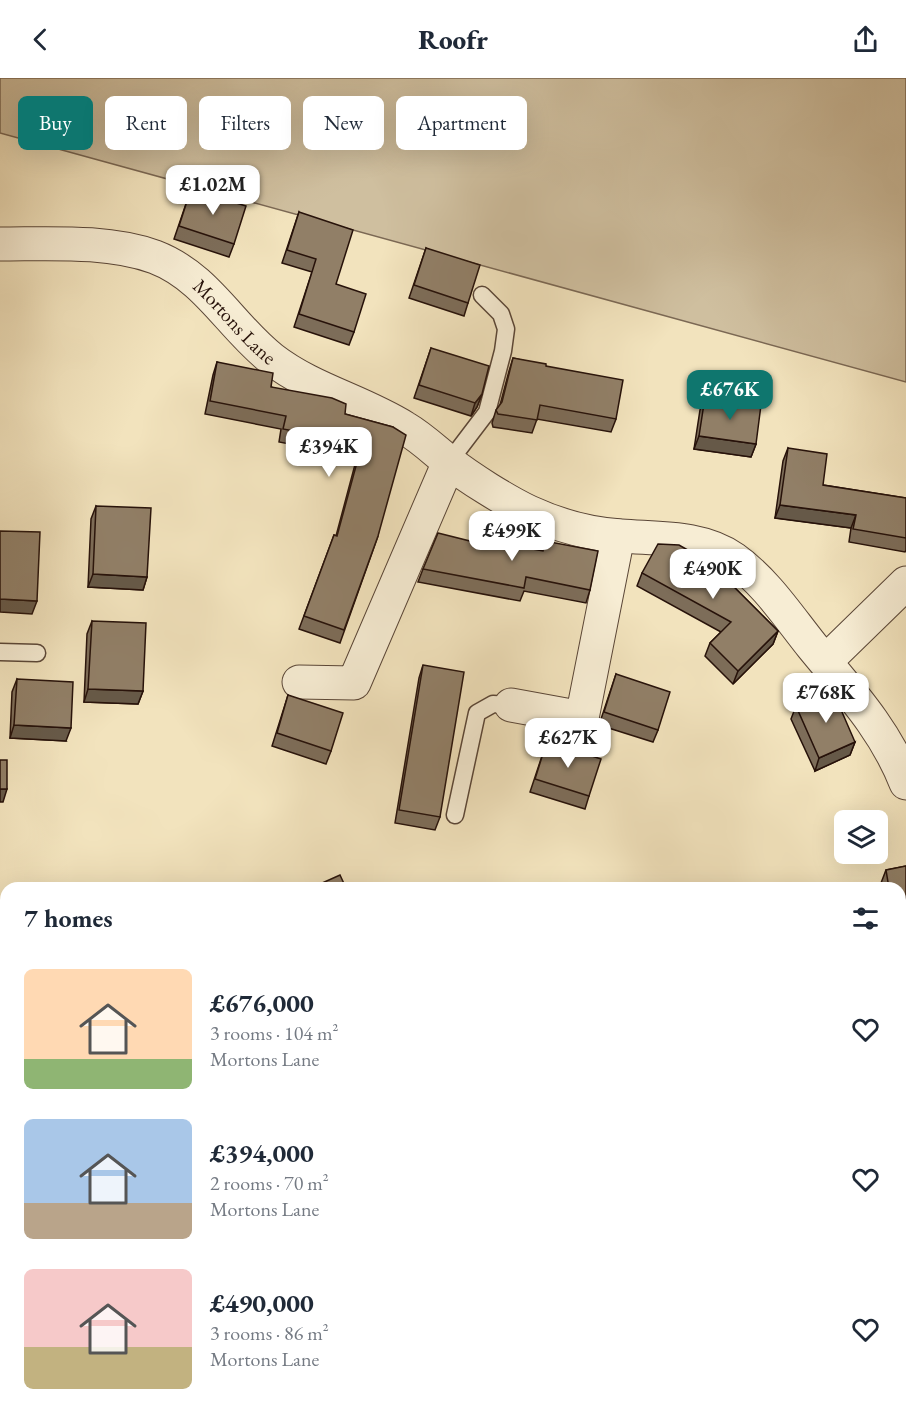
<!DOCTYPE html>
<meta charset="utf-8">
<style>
:root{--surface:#fff;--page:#f2f2f3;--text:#1f2937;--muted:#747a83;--accent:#0f766e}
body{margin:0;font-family:"EB Garamond",serif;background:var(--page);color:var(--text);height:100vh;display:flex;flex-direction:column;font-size:22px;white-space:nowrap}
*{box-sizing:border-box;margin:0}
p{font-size:20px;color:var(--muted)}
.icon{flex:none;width:33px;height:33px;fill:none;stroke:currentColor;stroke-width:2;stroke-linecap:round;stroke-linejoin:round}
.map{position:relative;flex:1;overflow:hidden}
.sheet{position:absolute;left:0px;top:804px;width:906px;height:536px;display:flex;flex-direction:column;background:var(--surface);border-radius:18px 18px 0 0;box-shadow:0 6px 24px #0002}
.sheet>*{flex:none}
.top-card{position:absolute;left:18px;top:18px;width:600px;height:54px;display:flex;gap:12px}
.buttons{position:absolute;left:834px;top:732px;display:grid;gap:12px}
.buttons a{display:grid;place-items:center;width:54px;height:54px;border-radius:9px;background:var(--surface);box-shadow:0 6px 24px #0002;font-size:30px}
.price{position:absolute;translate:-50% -51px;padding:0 14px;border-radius:12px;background:#fff;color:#222;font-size:20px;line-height:39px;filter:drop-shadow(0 2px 3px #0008)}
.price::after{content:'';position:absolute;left:50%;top:36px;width:18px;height:14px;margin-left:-9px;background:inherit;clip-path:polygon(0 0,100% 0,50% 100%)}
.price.current{background:var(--accent);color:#fff}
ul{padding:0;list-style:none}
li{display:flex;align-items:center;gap:18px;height:150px;padding:0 24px}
li span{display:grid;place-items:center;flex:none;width:168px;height:120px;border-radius:9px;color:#555}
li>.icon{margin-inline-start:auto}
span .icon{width:72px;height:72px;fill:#fffc;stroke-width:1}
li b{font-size:26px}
h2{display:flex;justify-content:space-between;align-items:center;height:72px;padding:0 24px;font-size:26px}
.pill{padding:0 21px;border-radius:9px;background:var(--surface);box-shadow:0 6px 24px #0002;font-size:21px;line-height:54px}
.pill.current{background:var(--accent);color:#fff}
header{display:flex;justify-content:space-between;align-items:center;height:78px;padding:0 24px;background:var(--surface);font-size:27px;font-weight:800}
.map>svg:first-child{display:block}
.green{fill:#cfbf9f;stroke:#7b6854;stroke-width:1.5}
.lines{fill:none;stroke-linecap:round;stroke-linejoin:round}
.service-casing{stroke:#5a4637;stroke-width:19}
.minor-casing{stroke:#5a4637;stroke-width:35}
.service{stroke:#f7edd4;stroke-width:16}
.minor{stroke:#f7edd4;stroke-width:33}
.wall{fill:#7d6d59;stroke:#27120a;stroke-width:1.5}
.shaded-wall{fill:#665948;stroke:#27120a;stroke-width:1.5}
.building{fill:#917f67;stroke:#27120a;stroke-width:1.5}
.labels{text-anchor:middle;stroke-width:4.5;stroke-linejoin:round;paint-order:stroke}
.street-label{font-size:20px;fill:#27120a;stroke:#f7edd4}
</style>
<header><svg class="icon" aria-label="back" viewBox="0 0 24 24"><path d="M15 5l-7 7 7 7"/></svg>Roofr<svg class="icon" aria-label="share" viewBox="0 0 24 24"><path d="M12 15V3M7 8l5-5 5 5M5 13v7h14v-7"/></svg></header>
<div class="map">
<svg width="906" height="1339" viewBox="0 0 906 1339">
<rect width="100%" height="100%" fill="#f2e3bd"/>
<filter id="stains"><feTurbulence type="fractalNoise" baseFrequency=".00333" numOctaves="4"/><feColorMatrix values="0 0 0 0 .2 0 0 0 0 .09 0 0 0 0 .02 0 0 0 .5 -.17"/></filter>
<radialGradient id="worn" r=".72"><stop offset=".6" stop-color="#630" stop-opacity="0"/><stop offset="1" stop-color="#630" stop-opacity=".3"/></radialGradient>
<g class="green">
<path d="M0,0H906V304L0,55Z"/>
<path d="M906,942V1339H0V1122L6,1121V1334H900V946Z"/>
</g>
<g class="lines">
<defs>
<g id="service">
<path d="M449,384L487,334L503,273L506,251L501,236L482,217"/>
<path d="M0,574L37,575"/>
<path d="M455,737L477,635L493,626L511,627"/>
<path d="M0,1104H6"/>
</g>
<g id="minor">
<path id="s1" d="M0,166C50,166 108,162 155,179C207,199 230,248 272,281C312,312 362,323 405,350C422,360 434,372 449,384C469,400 506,423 529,434C557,447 591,456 621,458C658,461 702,458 734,481C766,504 788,538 812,568C848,612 885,651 906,705"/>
<path d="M826,583L906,505"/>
<path d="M299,604L354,605L449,384"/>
<path d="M511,627L582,640L618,458"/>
<path d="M900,1091L906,1084"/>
<path d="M648,1339L654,1334"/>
<path d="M830,1339V1334"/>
</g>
</defs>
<use href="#service" class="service-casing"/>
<use href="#minor" class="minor-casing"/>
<use href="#service" class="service"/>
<use href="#minor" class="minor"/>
</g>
<g class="wall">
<path d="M191,111L234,166L229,179L174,161Z"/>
<path d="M299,134L336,206L354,254L349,267L294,249L312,194L282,185Z"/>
<path d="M426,170L468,225L464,238L409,220Z"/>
<path d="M431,270L482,316L477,329L471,338L414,320Z"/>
<path d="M513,280L546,288L616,341L611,354L537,341L532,355L493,349L492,345L496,332L500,327L509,293Z"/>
<path d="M217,284L271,309L345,336L393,349L378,458L340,565L299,551L334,457L336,458L357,379L279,364L281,351L205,336L213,297Z"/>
<path d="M705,319L756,366L751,379L694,371L700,332Z"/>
<path d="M788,370L823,407L906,420V472L905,474L849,464L851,450L775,440L783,383Z"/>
<path d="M96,428L147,499L143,512L88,509L91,441Z"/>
<path d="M475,461L542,473L545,463L590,512L586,525L524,513L520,523L418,504L423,491L474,464Z"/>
<path d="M642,495L739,501L735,510L778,553L773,566L733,606L705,578L710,565L721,554L637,508Z"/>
<path d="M92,543L143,613L138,626L84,624L87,556Z"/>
<path d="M423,587L440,739L435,752L395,745L419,600Z"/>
<path d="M616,596L658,652L653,664L599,647Z"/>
<path d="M17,601L66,663L10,660L12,614Z"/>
<path d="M288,617L331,673L326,686L272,668Z"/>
<path d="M796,628L855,664L850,677L815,693L791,641Z"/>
<path d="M547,663L589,718L585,731L530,714Z"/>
<path d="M906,788V840L900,842V810H882L881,805L886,792Z"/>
</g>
<g class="shaded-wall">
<path d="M482,316L477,329L471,338L475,325Z"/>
<path d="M699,358L756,366L751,379L694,371Z"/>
<path d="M780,427L856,437L851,450L775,440Z"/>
<path d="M93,496L147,499L143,512L88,509Z"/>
<path d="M0,521L37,523L32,536L0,534Z"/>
<path d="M778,553L773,566L733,606L738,593Z"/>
<path d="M88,611L143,613L138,626L84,624Z"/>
<path d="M14,647L71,650L66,663L10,660Z"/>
<path d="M855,664L850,677L815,693L819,680Z"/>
<path d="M0,711H7L3,724H0Z"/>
<path d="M906,828V840L900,842V830Z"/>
</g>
<g class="building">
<path d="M191,111L246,128L234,166L179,148Z"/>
<path d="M299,134L353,152L336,206L366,216L354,254L299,236L316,181L287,172Z"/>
<path d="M426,170L480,187L468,225L414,207Z"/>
<path d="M431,270L489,288L482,316L475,325L419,307Z"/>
<path d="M513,280L546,286V288L623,302L616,341L540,327L537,342L498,336L496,332L502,324Z"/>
<path d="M217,284L273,295L271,309L332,320L346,326L345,336L393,349L406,357L378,458L344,552L304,538L334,457L337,458L362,366L283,351L286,338L210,323Z"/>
<path d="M705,319L761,327L756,366L699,358Z"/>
<path d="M788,370L827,376L823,407L906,420V460L853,451L856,437L780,427Z"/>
<path d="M96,428L151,430L147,499L93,496Z"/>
<path d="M0,453L40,454L37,523L0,521Z"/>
<path d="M438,455L474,464L475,461L543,473L545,463L598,473L590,512L526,499L524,510L423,491Z"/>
<path d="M658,466L679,467L739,501L734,509L778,553L738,593L710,565L731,544L642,495Z"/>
<path d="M92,543L146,545L143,613L88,611Z"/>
<path d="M423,587L464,594L440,739L399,732Z"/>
<path d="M616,596L670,614L658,652L604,634Z"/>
<path d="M17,601L73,604L71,650L14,647Z"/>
<path d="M832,611L855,664L819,680L796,628Z"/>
<path d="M288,617L343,635L331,673L277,655Z"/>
<path d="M547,663L601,681L589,718L535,701Z"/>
<rect x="0" y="682" width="7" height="29"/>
<path d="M906,788V828L900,830V810H889L886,792Z"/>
<path d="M340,797L346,810H311Z"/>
<path d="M0,942H6L3,1010H0Z"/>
</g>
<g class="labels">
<g class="street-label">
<text dy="7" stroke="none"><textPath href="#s1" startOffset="260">Mortons Lane</textPath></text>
</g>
</g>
<rect width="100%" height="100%" filter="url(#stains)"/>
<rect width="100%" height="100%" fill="url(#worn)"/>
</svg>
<div class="buttons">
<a><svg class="icon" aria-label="layers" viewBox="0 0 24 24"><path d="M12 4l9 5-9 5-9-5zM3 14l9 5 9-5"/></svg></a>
</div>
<b class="price" style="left:213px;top:138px">£1.02M</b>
<b class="price current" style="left:730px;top:343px">£676K</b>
<b class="price" style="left:329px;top:400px">£394K</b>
<b class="price" style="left:512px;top:484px">£499K</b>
<b class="price" style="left:713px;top:522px">£490K</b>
<b class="price" style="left:826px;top:646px">£768K</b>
<b class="price" style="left:568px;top:691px">£627K</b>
<div class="top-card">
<a class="pill current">Buy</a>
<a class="pill">Rent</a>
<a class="pill">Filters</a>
<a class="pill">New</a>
<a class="pill">Apartment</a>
</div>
<section class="sheet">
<h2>7 homes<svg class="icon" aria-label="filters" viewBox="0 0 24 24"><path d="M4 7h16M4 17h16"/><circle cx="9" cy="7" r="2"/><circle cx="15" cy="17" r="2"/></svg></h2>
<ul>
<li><span style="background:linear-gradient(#ffd9b3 75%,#8fb573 0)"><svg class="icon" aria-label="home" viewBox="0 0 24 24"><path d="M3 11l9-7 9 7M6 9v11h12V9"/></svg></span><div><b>£676,000</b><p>3 rooms · 104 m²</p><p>Mortons Lane</p></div><svg class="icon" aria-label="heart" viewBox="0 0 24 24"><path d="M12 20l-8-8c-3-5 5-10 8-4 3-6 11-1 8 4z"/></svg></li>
<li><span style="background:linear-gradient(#a9c7e8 70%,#b9a48a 0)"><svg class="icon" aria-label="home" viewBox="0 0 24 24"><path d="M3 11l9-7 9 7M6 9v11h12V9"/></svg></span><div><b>£394,000</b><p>2 rooms · 70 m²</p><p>Mortons Lane</p></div><svg class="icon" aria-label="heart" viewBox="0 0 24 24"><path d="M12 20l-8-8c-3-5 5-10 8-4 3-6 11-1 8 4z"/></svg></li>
<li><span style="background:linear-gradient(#f6c9c9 65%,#c2b280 0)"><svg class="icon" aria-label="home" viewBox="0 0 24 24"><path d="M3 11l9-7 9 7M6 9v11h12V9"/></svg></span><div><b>£490,000</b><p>3 rooms · 86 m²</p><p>Mortons Lane</p></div><svg class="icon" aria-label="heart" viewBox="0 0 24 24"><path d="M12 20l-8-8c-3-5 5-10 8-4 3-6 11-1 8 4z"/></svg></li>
</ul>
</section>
</div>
